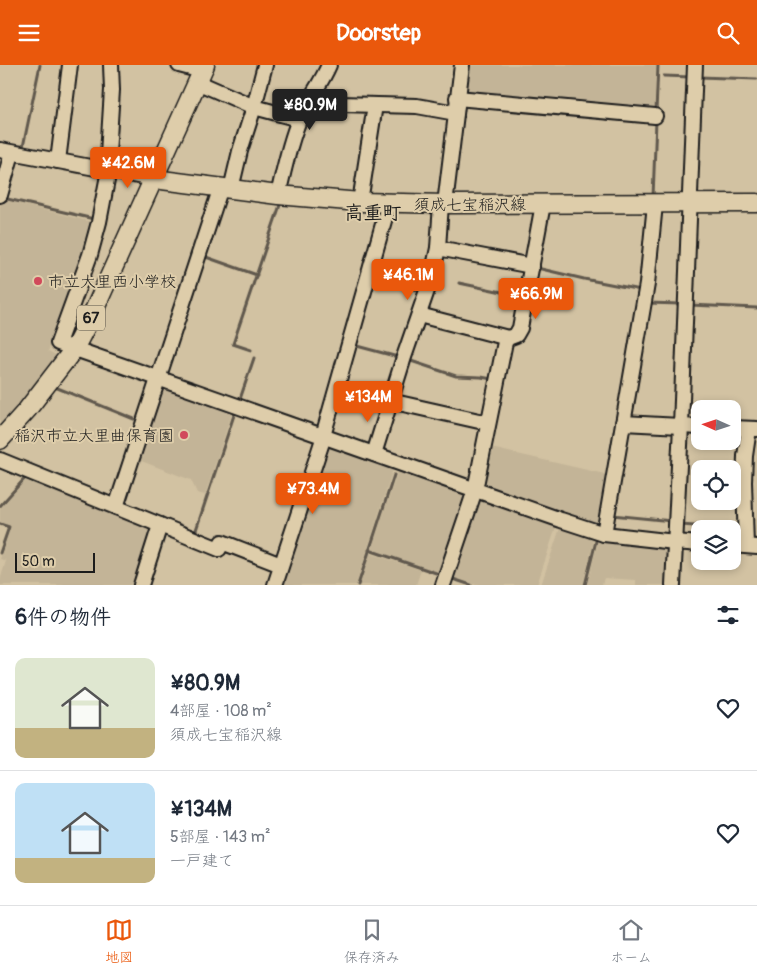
<!DOCTYPE html>
<html lang="ja">
<meta charset="utf-8">
<style>
:root{--surface:#fff;--page:#f2f2f3;--text:#1f2937;--muted:#747a83;--line:#e0e1e3;--accent:#ea580c}
body{margin:0;font-family:Pangolin,"Klee One",sans-serif;background:var(--page);color:var(--text);height:100vh;display:flex;flex-direction:column;font-size:19px;white-space:nowrap}
*{box-sizing:border-box;margin:0}
p{font-size:16px;color:var(--muted)}
.icon{flex:none;width:28px;height:28px;fill:none;stroke:currentColor;stroke-width:2;stroke-linecap:round;stroke-linejoin:round}
.map{position:relative;height:520px;overflow:hidden}
.drawer{display:flex;flex-direction:column;background:var(--surface);flex:1}
.drawer>*{flex:none}
.needle{width:32px;rotate:273deg}
.tools{position:absolute;left:691px;top:335px;display:grid;gap:10px}
.tools a{display:grid;place-items:center;width:50px;height:50px;border-radius:10px;background:var(--surface);box-shadow:0 2px 8px #0003;font-size:25px}
.scale{position:absolute;left:15px;bottom:12px;width:80px;box-sizing:border-box;padding-left:5px;border:2px solid #1c1c1c;border-top:0;font-size:14px;line-height:18px;white-space:nowrap;color:#1c1c1c;-webkit-text-stroke:4px #decdaa;paint-order:stroke}
.price{position:absolute;translate:-50% -42px;padding:0 11px;border-radius:5px;background:var(--accent);color:#fff;font-size:16px;line-height:32px;filter:drop-shadow(0 1px 2px #0008)}
.price::after{content:'';position:absolute;left:50%;top:30px;width:15px;height:11px;margin-left:-8px;background:inherit;clip-path:polygon(0 0,100% 0,50% 100%)}
.price.current{background:#222;color:#fff}
ul{padding:0;list-style:none}
li{display:flex;align-items:center;gap:15px;height:125px;padding:0 15px}
li+li{border-top:1px solid var(--line)}
li span{display:grid;place-items:center;flex:none;width:140px;height:100px;border-radius:10px;color:#555}
li>.icon{margin-inline-start:auto}
span .icon{width:60px;height:60px;fill:#fffc;stroke-width:1}
li b{font-size:21px}
h2{display:flex;justify-content:space-between;align-items:center;height:60px;padding:0 15px;font-size:21px}
header{display:flex;justify-content:space-between;align-items:center;height:65px;padding:0 15px;background:var(--accent);color:#fff;font-size:22px;font-weight:700}
.tabs{display:flex;justify-content:space-around;align-items:center;height:70px;border-top:1px solid var(--line);background:var(--surface);font-size:14px;color:var(--muted)}
.tabs a{display:grid;justify-items:center;gap:2px}
.tabs .current{color:var(--accent)}
.map>svg:first-child{display:block}
.built{fill:#c3b497}
.lines{fill:none;stroke-linecap:round;stroke-linejoin:round}
.stream{stroke:#60594d;stroke-width:3}
.minor-casing{stroke:#1c1c1c;stroke-width:18}
.major-casing{stroke:#1c1c1c;stroke-width:21}
.minor{stroke:#decdaa;stroke-width:14}
.major{stroke:#decdaa;stroke-width:18}
.poi-dot{fill:#d1495b;stroke:#decdaa;stroke-width:2}
.labels{text-anchor:middle;stroke-width:4;stroke-linejoin:round;paint-order:stroke}
.shield{fill:#decdaa;stroke:#565147;stroke-width:1}
.shield-label{font-size:15px;font-weight:bold;fill:#1c1c1c}
.street-label{font-size:16px;fill:#1c1c1c;stroke:#decdaa}
.poi-label{font-size:16px;fill:#1c1c1c;stroke:#decdaa;text-anchor:start}
.quarter-label{font-size:19px;font-weight:bold;fill:#1c1c1c;stroke:#decdaa}
</style>
<header><svg class="icon" aria-label="menu" viewBox="0 0 24 24"><path d="M4 6h16M4 12h16M4 18h16"/></svg>Doorstep<svg class="icon" aria-label="search" viewBox="0 0 24 24"><circle cx="10" cy="10" r="6"/><path d="M15 15l6 6"/></svg></header>
<div class="map">
<svg width="757" height="520" viewBox="0 0 757 520">
<rect width="100%" height="100%" fill="#d2c2a2"/>
<filter id="ink" filterUnits="userSpaceOnUse"><feTurbulence type="fractalNoise" baseFrequency=".02" numOctaves="2"/><feDisplacementMap in="SourceGraphic" scale="10" xChannelSelector="R" yChannelSelector="G"/><feConvolveMatrix kernelMatrix="1 2 1 2 8 2 1 2 1" color-interpolation-filters="sRGB"/></filter>
<g filter="url(#ink)">
<g class="built">
<path d="M465,0H656L655,46L462,28Z"/>
<path d="M0,134L96,158L54,274L48,286L58,291L21,341L0,365Z"/>
<path d="M160,320L233,345L205,430L197,428L191,415L136,394Z"/>
<path d="M324,377L394,401L356,520H277Z"/>
<path d="M487,382L609,410L600,464L481,422Z"/>
<path d="M399,403L471,428L444,509L371,485Z"/>
<path d="M29,411L157,463L138,520H0V515L6,496L0,494L11,462L0,457V444Z"/>
<path d="M475,430L556,458V462L537,520H476L449,511Z"/>
<path d="M561,460L595,471L583,520H541Z"/>
<path d="M599,473L672,482L670,520H636V515L604,513L602,520H587Z"/>
<path d="M369,488L421,505L416,520H359Z"/>
</g>
<g class="lines">
<g class="stream">
<path d="M664,11L691,12"/>
<path d="M699,12L757,14"/>
<path d="M656,47L658,0"/>
<path d="M23,82L40,0"/>
<path d="M653,132L656,55"/>
<path d="M3,133L94,154"/>
<path d="M203,191L257,210"/>
<path d="M537,203L584,214L641,225"/>
<path d="M373,214L421,226"/>
<path d="M459,218L502,227L519,228L522,211"/>
<path d="M647,238L681,239"/>
<path d="M690,240L757,243"/>
<path d="M353,280L398,292"/>
<path d="M251,285L233,279L281,137"/>
<path d="M408,295L456,311L481,312L492,314"/>
<path d="M55,322L134,354"/>
<path d="M239,337L254,293"/>
<path d="M0,441L27,411"/>
<path d="M612,450L672,456"/>
<path d="M0,459L9,462L0,488"/>
<path d="M680,460L741,464"/>
<path d="M195,468L235,347"/>
<path d="M369,485L442,510"/>
<path d="M450,513L471,520"/>
<path d="M358,520L394,410"/>
<path d="M585,520L597,472"/>
</g>
<defs>
<g id="minor">
<path d="M179,0L202,6"/>
<path d="M265,0L254,42L299,54"/>
<path d="M197,17L254,42L240,86L231,124"/>
<path d="M312,31L339,39L417,41L456,48"/>
<path d="M457,33L655,51"/>
<path d="M0,85L154,114"/>
<path d="M58,96L70,0"/>
<path d="M107,105L112,25L111,0"/>
<path d="M109,105L99,157L90,190L58,278L561,455L604,469L675,477L700,479"/>
<path d="M0,130L12,88"/>
<path d="M278,130C284,105 289,79 299,55C307,36 321,19 329,0"/>
<path d="M360,137L375,40"/>
<path d="M445,139L462,0"/>
<path d="M438,183L532,201"/>
<path d="M419,250L508,273"/>
<path d="M390,336L488,358"/>
<path d="M623,358L700,362"/>
<path d="M732,363L757,364"/>
<path d="M323,371L389,138"/>
<path d="M374,389L404,292L432,211L438,183L441,139"/>
<path d="M0,395L160,460L141,520"/>
<path d="M116,442L221,122"/>
<path d="M160,460L219,484L222,477L281,500"/>
<path d="M604,469L647,219L655,139"/>
<path d="M732,480L757,482"/>
<path d="M746,481L744,417L745,391L749,364"/>
<path d="M275,520L324,371"/>
<path d="M443,520L475,425L505,277L508,273L516,270L520,263L543,139"/>
<path d="M673,520L681,361L695,0"/>
</g>
<g id="major">
<path d="M154,114L278,130L360,137L445,139L757,138"/>
<path d="M0,375L27,345L74,284L92,250L205,0"/>
</g>
</defs>
<use href="#minor" class="minor-casing"/>
<use href="#major" class="major-casing"/>
<use href="#minor" class="minor"/>
<use href="#major" class="major"/>
</g>
</g>
<g class="poi-dot">
<circle cx="38" cy="216" r="5"/>
<circle cx="184" cy="370" r="5"/>
</g>
<g class="labels">
<rect class="shield" x="77" y="240.5" width="28" height="25" rx="4"/>
<g class="shield-label">
<text x="91" y="258">67</text>
</g>
<g class="street-label">
<text x="470" y="145">須成七宝稲沢線</text>
</g>
<g class="poi-label">
<text x="48" y="222">市立大里西小学校</text>
<text x="174" y="376" text-anchor="end">稲沢市立大里曲保育園</text>
</g>
<g class="quarter-label">
<text x="373" y="154">高重町</text>
</g>
</g>
</svg>
<div class="tools">
<a><svg class="needle" viewBox="-14 -14 28 28"><path d="M0-13l5 13h-10z" fill="#e53935"/><path d="M0 13l5-13h-10z" fill="#747a83"/></svg></a>
<a><svg class="icon" aria-label="locate" viewBox="0 0 24 24"><circle cx="12" cy="12" r="6"/><path d="M12 2v4M12 18v4M2 12h4M18 12h4"/></svg></a>
<a><svg class="icon" aria-label="layers" viewBox="0 0 24 24"><path d="M12 4l9 5-9 5-9-5zM3 14l9 5 9-5"/></svg></a>
</div>
<div class="scale">50 m</div>
<b class="price current" style="left:310px;top:66px">¥80.9M</b>
<b class="price" style="left:128px;top:124px">¥42.6M</b>
<b class="price" style="left:408px;top:236px">¥46.1M</b>
<b class="price" style="left:536px;top:255px">¥66.9M</b>
<b class="price" style="left:368px;top:358px">¥134M</b>
<b class="price" style="left:313px;top:450px">¥73.4M</b>
</div>
<section class="drawer">
<h2>6件の物件<svg class="icon" aria-label="filters" viewBox="0 0 24 24"><path d="M4 7h16M4 17h16"/><circle cx="9" cy="7" r="2"/><circle cx="15" cy="17" r="2"/></svg></h2>
<ul>
<li><span style="background:linear-gradient(#dfe7d0 70%,#c2b280 0)"><svg class="icon" aria-label="home" viewBox="0 0 24 24"><path d="M3 11l9-7 9 7M6 9v11h12V9"/></svg></span><div><b>¥80.9M</b><p>4部屋 · 108 m²</p><p>須成七宝稲沢線</p></div><svg class="icon" aria-label="heart" viewBox="0 0 24 24"><path d="M12 20l-8-8c-3-5 5-10 8-4 3-6 11-1 8 4z"/></svg></li>
<li><span style="background:linear-gradient(#bfe0f5 75%,#c2b280 0)"><svg class="icon" aria-label="home" viewBox="0 0 24 24"><path d="M3 11l9-7 9 7M6 9v11h12V9"/></svg></span><div><b>¥134M</b><p>5部屋 · 143 m²</p><p>一戸建て</p></div><svg class="icon" aria-label="heart" viewBox="0 0 24 24"><path d="M12 20l-8-8c-3-5 5-10 8-4 3-6 11-1 8 4z"/></svg></li>
</ul>
</section>
<nav class="tabs">
<a class="current"><svg class="icon" aria-label="map" viewBox="0 0 24 24"><path d="M3 6l6-2 6 2 6-2v14l-6 2-6-2-6 2zM9 4v14M15 6v14"/></svg>地図</a>
<a><svg class="icon" aria-label="saved" viewBox="0 0 24 24"><path d="M7 4h10v16l-5-4-5 4z"/></svg>保存済み</a>
<a><svg class="icon" aria-label="home" viewBox="0 0 24 24"><path d="M3 11l9-7 9 7M6 9v11h12V9"/></svg>ホーム</a>
</nav>
